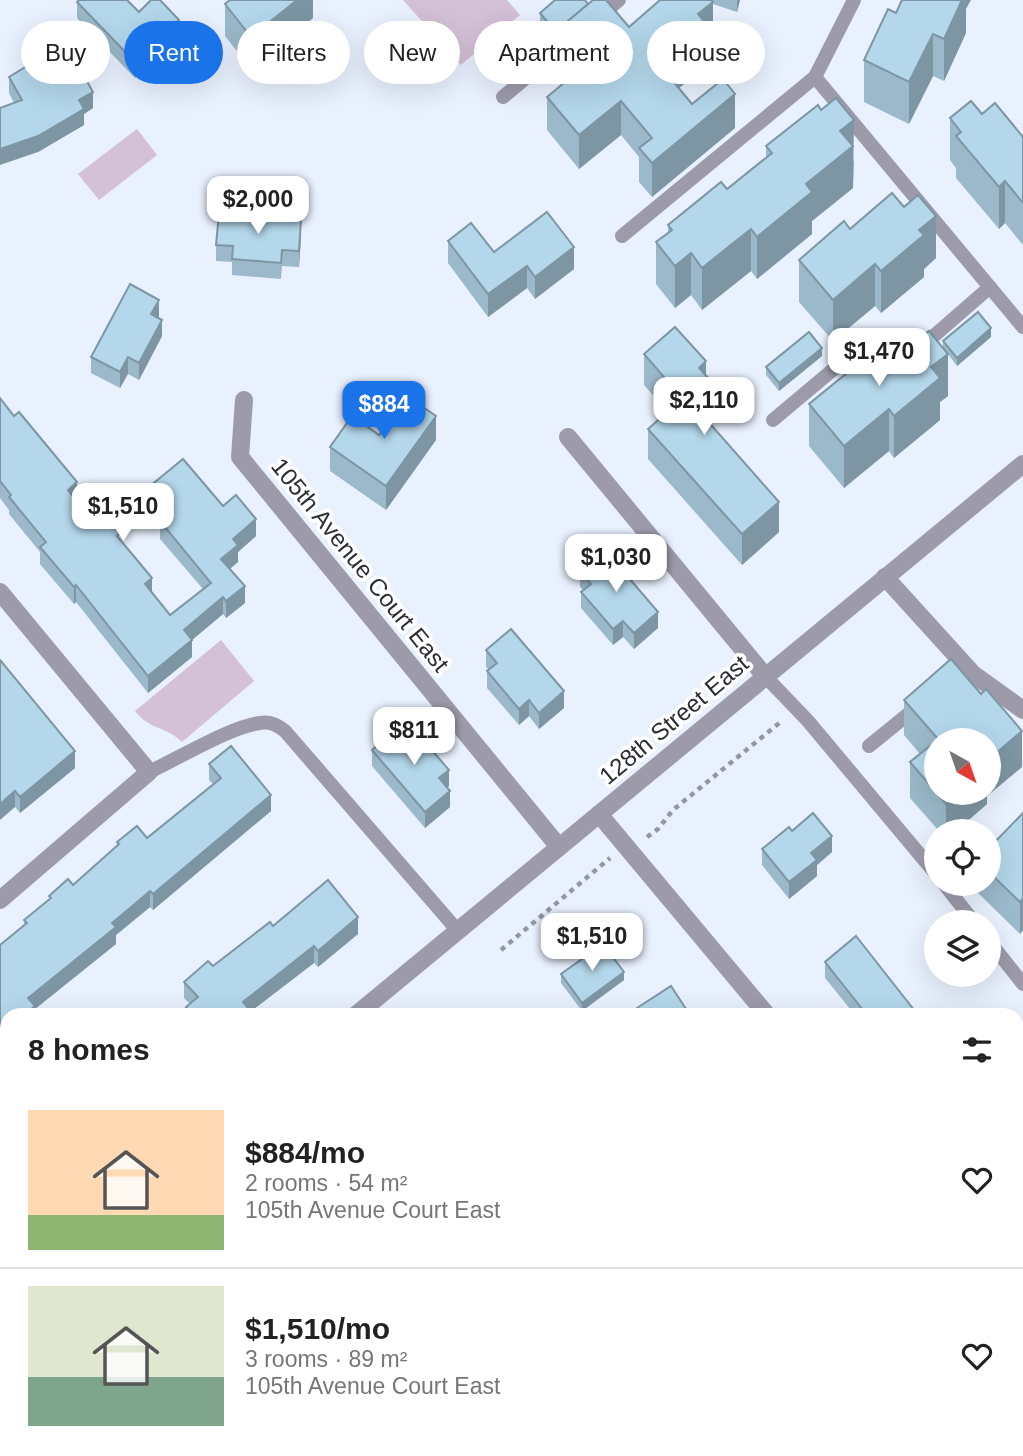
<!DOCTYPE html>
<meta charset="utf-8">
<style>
:root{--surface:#fff;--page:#f6f6f6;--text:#222;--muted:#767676;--line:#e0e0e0;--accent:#1a73e8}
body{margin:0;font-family:Helvetica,sans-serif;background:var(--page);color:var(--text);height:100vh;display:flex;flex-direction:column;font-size:26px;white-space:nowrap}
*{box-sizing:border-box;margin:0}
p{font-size:23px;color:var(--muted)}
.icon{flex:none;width:38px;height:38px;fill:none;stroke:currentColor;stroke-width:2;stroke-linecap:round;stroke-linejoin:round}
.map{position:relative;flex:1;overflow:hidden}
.drawer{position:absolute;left:0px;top:1008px;width:1024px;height:448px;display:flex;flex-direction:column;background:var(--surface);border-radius:21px 21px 0 0;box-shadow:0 7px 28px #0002}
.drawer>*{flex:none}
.top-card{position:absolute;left:21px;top:21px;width:982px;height:63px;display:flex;gap:14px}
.needle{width:46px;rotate:140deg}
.buttons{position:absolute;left:924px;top:728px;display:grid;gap:14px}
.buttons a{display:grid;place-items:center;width:77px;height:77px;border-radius:50%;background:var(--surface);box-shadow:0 7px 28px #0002;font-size:35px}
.price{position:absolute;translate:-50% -60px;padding:0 16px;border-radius:14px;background:#fff;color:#222;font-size:23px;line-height:46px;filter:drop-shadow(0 2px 4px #0008)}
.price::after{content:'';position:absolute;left:50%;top:42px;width:21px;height:16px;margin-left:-10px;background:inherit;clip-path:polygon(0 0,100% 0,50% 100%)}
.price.active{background:var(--accent);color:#fff}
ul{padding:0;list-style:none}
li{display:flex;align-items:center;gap:21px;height:175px;padding:0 28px}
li+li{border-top:2px solid var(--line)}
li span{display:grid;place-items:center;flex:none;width:196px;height:140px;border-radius:0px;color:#555}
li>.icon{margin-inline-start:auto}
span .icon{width:84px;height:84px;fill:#fffc;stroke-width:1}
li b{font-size:30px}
h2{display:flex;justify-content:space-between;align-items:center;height:84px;padding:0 28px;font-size:30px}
.tag{padding:0 24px;border-radius:32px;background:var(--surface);box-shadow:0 7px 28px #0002;font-size:24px;line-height:63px}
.tag.active{background:var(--accent);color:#fff}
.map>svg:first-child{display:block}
.green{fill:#d4c0d7}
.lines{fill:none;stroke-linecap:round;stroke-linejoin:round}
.path{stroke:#9298a2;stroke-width:4.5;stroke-dasharray:5 5;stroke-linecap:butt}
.service{stroke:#9d9baa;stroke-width:14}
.minor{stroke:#9d9baa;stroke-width:18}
.tertiary{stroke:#9d9baa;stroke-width:18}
.wall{fill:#9bb9ca}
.shaded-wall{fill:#7e96a4}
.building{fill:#b4d7eb;stroke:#7e96a4;stroke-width:2}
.labels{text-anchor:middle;stroke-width:7;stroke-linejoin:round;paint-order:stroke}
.street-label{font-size:24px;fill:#2a2e34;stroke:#fff}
</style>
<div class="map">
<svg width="1023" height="1456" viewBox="0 0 1023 1456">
<rect width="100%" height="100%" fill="#e9f1fe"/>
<g class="green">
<path d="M403,0H507L520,15L461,65Z"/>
<path d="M137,129L157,155L99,200L78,174Z"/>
<path d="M221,640L254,681L182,742C166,726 151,731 135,711Z"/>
</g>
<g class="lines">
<g class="path">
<path d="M647,837L658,829L673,810L783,720"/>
<path d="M501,950L610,858"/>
<path d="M0,1219L7,1213"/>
</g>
<g class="service">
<path d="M599,17L619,0"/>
<path d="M815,77L1023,327"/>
<path d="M503,97L581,32"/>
<path d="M622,236L815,77L854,0"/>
<path d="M920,348L990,287"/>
<path d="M773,420L835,368L901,356"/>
<path d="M765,676L808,721L936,874"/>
<path d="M869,746L917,707"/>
<path d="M149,772C177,759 232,726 260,723C270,721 277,725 285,731L458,931"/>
<path d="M944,884L974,922"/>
<path d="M989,941L1023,984"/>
</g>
<g class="minor">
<path d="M244,400L240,457L559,847"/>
<path d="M568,437L765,676"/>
<path d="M885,577L973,674L1023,710"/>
<path d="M0,592L149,772L0,900"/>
<path d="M599,814L767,1015"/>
<path d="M1017,1314L1023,1321"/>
<path d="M117,1449L123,1456"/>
<path d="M645,1449L651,1456"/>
</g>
<g class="tertiary">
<path d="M356,1015L1023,464"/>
<path d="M0,1308L7,1303"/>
</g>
</g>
<g class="wall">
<path d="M313,0V18L251,69L225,36V4Z"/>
<path d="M660,0H740L737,12L713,4V36L710,38V63L679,88L692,104L735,128L652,197L639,182V157L621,135L579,169L547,130V97L579,69L568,55V30L556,40L540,21V13L588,4L629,27Z"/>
<path d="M77,2L139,12L179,36L135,78L77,18Z"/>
<path d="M966,9V33L944,81L933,76L909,124L864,102V60L896,13Z"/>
<path d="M9,77H40L93,108L84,114V125L38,152L9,93Z"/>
<path d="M982,114L1023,137V245L1005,223L999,229L956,178V168L950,160V118Z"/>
<path d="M766,146L854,161L853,188L812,221V234L757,279L751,271L702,310L691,295L675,308L656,284V242L668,233V225L727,189L766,158Z"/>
<path d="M850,229L936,258L924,269V277L881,313L875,306L833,341L799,302V260Z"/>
<path d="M301,235L299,267L282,266L281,279L232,275V262L216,261V245Z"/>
<path d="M448,241L494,252L574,269L535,299L527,288L488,317L448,263Z"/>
<path d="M159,316L158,318L162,336L139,380L128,374L120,388L91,373V357Z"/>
<path d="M991,337L957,366L948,354V396L940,402V420L894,458L889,451L844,488L809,446V404L865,373L911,345L943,349V341Z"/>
<path d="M644,354L706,376L712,413L705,418L779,532L742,565L648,459V429L661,418V404L644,385Z"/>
<path d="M822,356L779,391L766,375V367Z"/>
<path d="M0,398L77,500H76L96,525L120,540L152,592L170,615L203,589L160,539V521L162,520L149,504V487L223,506L256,536L238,552V562L230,569L245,603L226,618L223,614L192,640V657L148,693L76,602L74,604L40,564V552L9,514V510L0,498Z"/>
<path d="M436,440L386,510L330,471V447Z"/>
<path d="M580,571L658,628L634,649L623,637L613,645L581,608V592L583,590L580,587Z"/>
<path d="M486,650L564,708L539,729L529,716L519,725L487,688V671L489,670L486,667Z"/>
<path d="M0,660L75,768L20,813L15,807Z"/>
<path d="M904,700L1022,767L987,796V804L956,831H939L910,798V762L920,754L904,735Z"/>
<path d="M372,750L449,786L447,787L450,807L425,828L372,766Z"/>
<path d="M209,764L271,811L153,910L150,907L116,935V944L35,1009V1015H7V1039L0,1045V945L24,924V920L49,899V896L73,885L117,846V842L147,838L213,784L209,780Z"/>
<path d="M1023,813V930L1020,934L977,892V884H989V848Z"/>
<path d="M792,831L832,852L817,865V876L789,899L762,865V849Z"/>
<path d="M273,926L358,934L318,967L314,963L251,1011L253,1015H186V1007L190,1004L184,998V982L213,966Z"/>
<path d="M825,962L918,1015H855L825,978Z"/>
<path d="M561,974L624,980L582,1011L561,983Z"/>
<path d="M1017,1386L1023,1394V1456H1017L1011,1449H1017Z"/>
<path d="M240,1449H261L253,1456H246Z"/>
<path d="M491,1449H553L552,1450L557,1456H493L491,1453Z"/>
<path d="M740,1449H843L835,1456H746Z"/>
</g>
<g class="shaded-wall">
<path d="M297,0H313V18L251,69V37Z"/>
<path d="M737,0H740L737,12Z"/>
<path d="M957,0H971L966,9V33L944,81V39Z"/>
<path d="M713,2V36L710,38V63L662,102V68L698,14Z"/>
<path d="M179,20V36L135,78V62Z"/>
<path d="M568,22V30L556,40V32Z"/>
<path d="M933,34V76L909,124V82Z"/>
<path d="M93,92V108L84,114V125L38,152L0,165V149Z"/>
<path d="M735,94V128L652,197V163Z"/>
<path d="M621,101V135L579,169V135Z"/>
<path d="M854,120L853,188L812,221V234L757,279V237L840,131Z"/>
<path d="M1005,181V223L999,229V187Z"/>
<path d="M936,216V258L924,269V277L881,313V271L919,230Z"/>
<path d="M301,219V235L299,267V251Z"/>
<path d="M751,229V271L702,310V268Z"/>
<path d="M574,247V269L535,299V277Z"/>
<path d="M691,253V295L675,308V266Z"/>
<path d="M875,264V306L833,341V300Z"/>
<path d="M527,266V288L488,317V294Z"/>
<path d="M159,300V316L151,330V314Z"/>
<path d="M162,320V336L139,380V363Z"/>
<path d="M991,328V337L957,366V358Z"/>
<path d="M822,348V356L779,391V383Z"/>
<path d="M948,354V396L940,402V420L894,458V416L931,367Z"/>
<path d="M128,357V374L120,388V372Z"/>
<path d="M706,361V388L712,382V413L690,432V401L699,368Z"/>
<path d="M889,409V451L844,488V446Z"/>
<path d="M436,416V440L386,510V486Z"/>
<path d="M77,482V500L68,507V490Z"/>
<path d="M779,502V532L742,565V534Z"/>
<path d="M256,519V536L238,552V562L221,576V559L233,539Z"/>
<path d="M152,578V595L145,584Z"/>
<path d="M76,585V602L74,604V587Z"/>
<path d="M245,586V603L226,618V601Z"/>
<path d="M223,597V614L192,640V657L148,693V676L184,630Z"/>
<path d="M658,612V628L634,649V633Z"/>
<path d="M623,621V637L613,645V629Z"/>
<path d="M564,691V708L539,729V713Z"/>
<path d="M529,700V716L519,725V709Z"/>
<path d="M1022,731V767L987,796V804L956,831H946V804L959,793H989V759Z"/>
<path d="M75,751V768L20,813V797Z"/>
<path d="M449,770V786L439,794V778Z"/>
<path d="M15,791V807L0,820V804Z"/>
<path d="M450,791V807L425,828V812Z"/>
<path d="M271,795V811L153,910V894Z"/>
<path d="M832,836V852L817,865V876L789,899V882L811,853Z"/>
<path d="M150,891V907L116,935V944L35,1009V1015H24L28,998L112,923Z"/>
<path d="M1023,898V930L1020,934V902Z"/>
<path d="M358,917V934L318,967V951Z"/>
<path d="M314,946V963L246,1015L243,1002Z"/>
<path d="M624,972V980L582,1011V1003Z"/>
<path d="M7,1023V1039L0,1045V1029Z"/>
<path d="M7,1156V1172L0,1178V1162Z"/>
<path d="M248,1449H261L253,1456H248Z"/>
<path d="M824,1449H843L835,1456H824Z"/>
</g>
<g class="building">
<path d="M79,0H127L139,12L151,0H160L179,20L135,62L77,2Z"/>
<path d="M230,0H297L251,37L225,4Z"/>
<path d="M555,0H585L588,4L556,32L540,13Z"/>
<path d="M593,0H606L629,27L660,0H711L713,2L698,14L710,29L662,68L692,104L723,79L735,94L652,163L639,148L652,138L621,101L579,135L547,97L596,56L568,21Z"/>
<path d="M902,0H962L944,39L933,34L909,82L864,60L888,9L896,13Z"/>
<path d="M74,58L93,92L79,100L84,109L38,136L0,149V108L22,100L9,77L32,63L40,77Z"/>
<path d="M836,98L854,120L840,131L853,146L806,184L812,192L757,237L751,229L702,268L691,253L675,266L656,242L672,230L668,225L721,182L727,189L772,153L766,146L818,105L821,110Z"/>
<path d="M971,101L982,114L995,103L1023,137V203L1005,181L999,187L956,136L961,132L950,118Z"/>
<path d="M892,193L904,207L918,195L936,216L919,230L924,235L881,271L875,264L833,300L799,260L844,221L850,229Z"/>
<path d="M547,212L574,247L535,277L527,266L488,294L448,241L471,223L494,252Z"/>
<path d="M219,213L301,219L299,251L282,250L281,263L232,259L233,246L216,245Z"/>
<path d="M130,284L159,300L151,314L162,320L139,363L128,357L120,372L91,357Z"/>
<path d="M978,312L991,328L957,358L943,341Z"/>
<path d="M675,327L706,361L699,368L712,382L690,401L779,502L742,534L648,429L674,406L661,392L670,384L644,354Z"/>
<path d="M929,331L948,354L931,367L940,378L894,416L889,409L844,446L809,404L858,364L865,373L906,339L911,345Z"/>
<path d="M809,332L822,348L779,383L766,367Z"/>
<path d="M407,396L436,416L386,486L330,447L352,416L379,435Z"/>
<path d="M0,398L14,416L19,412L77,482L68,490L96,525L106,516L120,533L117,536L152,578L145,584L170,615L211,583L160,521L171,513L149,487L183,459L223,506L236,495L256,519L233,539L238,545L221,559L245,586L226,601L223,597L184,630L192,640L148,676L76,585L74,587L40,547L46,542L9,497L11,495L0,481Z"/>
<path d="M605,550L658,612L634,633L623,621L613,629L581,592L591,584L580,571Z"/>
<path d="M511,629L564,691L539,713L529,700L519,709L487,671L497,663L486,650Z"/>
<path d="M951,659L981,694L986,689L1022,731L989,759V740H937L938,739L904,700Z"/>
<path d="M0,660L75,751L20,797L15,791L0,804Z"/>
<path d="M397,728L408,741L417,733L449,770L439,778L450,791L425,812L372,750Z"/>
<path d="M936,741V793H959L946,804L910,762Z"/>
<path d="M231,746L271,795L153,894L150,891L112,923L116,927L28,998L35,1006L24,1015H7V1023L0,1029V945L27,923L24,920L51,898L49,896L68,879L73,885L119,844L117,842L137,826L147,838L221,778L209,764Z"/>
<path d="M813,813L832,836L811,853L817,860L789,882L762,849L789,827L792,831Z"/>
<path d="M1023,813V898L1020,902L989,872V848Z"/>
<path d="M328,880L358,917L318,951L314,946L243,1002L253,1014L252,1015H193L186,1007L198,997L184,982L208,961L213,966L270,922L273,926Z"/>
<path d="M856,936L918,1015H867L825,962Z"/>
<path d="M603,944L624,972L582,1003L561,974Z"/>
<path d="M671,986L690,1015H641L637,1008Z"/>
<path d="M7,1104V1156L0,1162V1105L2,1108Z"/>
<path d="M1017,1386L1023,1394V1447L1017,1439Z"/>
<path d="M23,1449H53L58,1456H14Z"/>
<path d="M501,1449H551L557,1456H507Z"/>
<path d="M753,1449H824L830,1456H758Z"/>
</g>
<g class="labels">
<g class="street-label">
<text transform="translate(360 565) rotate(51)" y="8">105th Avenue Court East</text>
<text transform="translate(674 720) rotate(-40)" y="8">128th Street East</text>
</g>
</g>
</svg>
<div class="buttons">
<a><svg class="needle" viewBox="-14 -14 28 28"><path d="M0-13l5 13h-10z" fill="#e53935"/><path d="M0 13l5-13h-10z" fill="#767676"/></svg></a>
<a><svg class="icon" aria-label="locate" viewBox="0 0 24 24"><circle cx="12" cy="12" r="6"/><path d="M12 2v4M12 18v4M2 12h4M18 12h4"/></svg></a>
<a><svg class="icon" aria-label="layers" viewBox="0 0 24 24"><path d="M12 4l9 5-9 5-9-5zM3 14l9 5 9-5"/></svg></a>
</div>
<b class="price" style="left:258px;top:236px">$2,000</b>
<b class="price" style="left:879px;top:388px">$1,470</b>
<b class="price" style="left:704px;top:437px">$2,110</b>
<b class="price active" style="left:384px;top:441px">$884</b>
<b class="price" style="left:123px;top:543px">$1,510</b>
<b class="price" style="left:616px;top:594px">$1,030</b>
<b class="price" style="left:414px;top:767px">$811</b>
<b class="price" style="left:592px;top:973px">$1,510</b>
<div class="top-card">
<a class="tag">Buy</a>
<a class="tag active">Rent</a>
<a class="tag">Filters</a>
<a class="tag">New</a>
<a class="tag">Apartment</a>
<a class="tag">House</a>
</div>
<section class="drawer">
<h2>8 homes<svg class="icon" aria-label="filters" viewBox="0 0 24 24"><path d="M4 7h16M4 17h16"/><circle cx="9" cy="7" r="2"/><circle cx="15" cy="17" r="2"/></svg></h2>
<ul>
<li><span style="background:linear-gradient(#ffd9b3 75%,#8fb573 0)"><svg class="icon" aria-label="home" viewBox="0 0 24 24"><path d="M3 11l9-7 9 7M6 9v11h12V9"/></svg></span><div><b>$884/mo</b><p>2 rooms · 54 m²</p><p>105th Avenue Court East</p></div><svg class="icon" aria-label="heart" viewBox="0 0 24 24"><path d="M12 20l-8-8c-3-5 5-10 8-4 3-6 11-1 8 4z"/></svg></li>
<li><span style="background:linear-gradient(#dfe7d0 65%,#7fa58c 0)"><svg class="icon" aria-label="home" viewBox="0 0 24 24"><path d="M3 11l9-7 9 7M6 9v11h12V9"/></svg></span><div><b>$1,510/mo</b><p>3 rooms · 89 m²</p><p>105th Avenue Court East</p></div><svg class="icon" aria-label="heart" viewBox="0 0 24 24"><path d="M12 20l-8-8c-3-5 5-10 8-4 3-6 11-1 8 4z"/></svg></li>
</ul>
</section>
</div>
